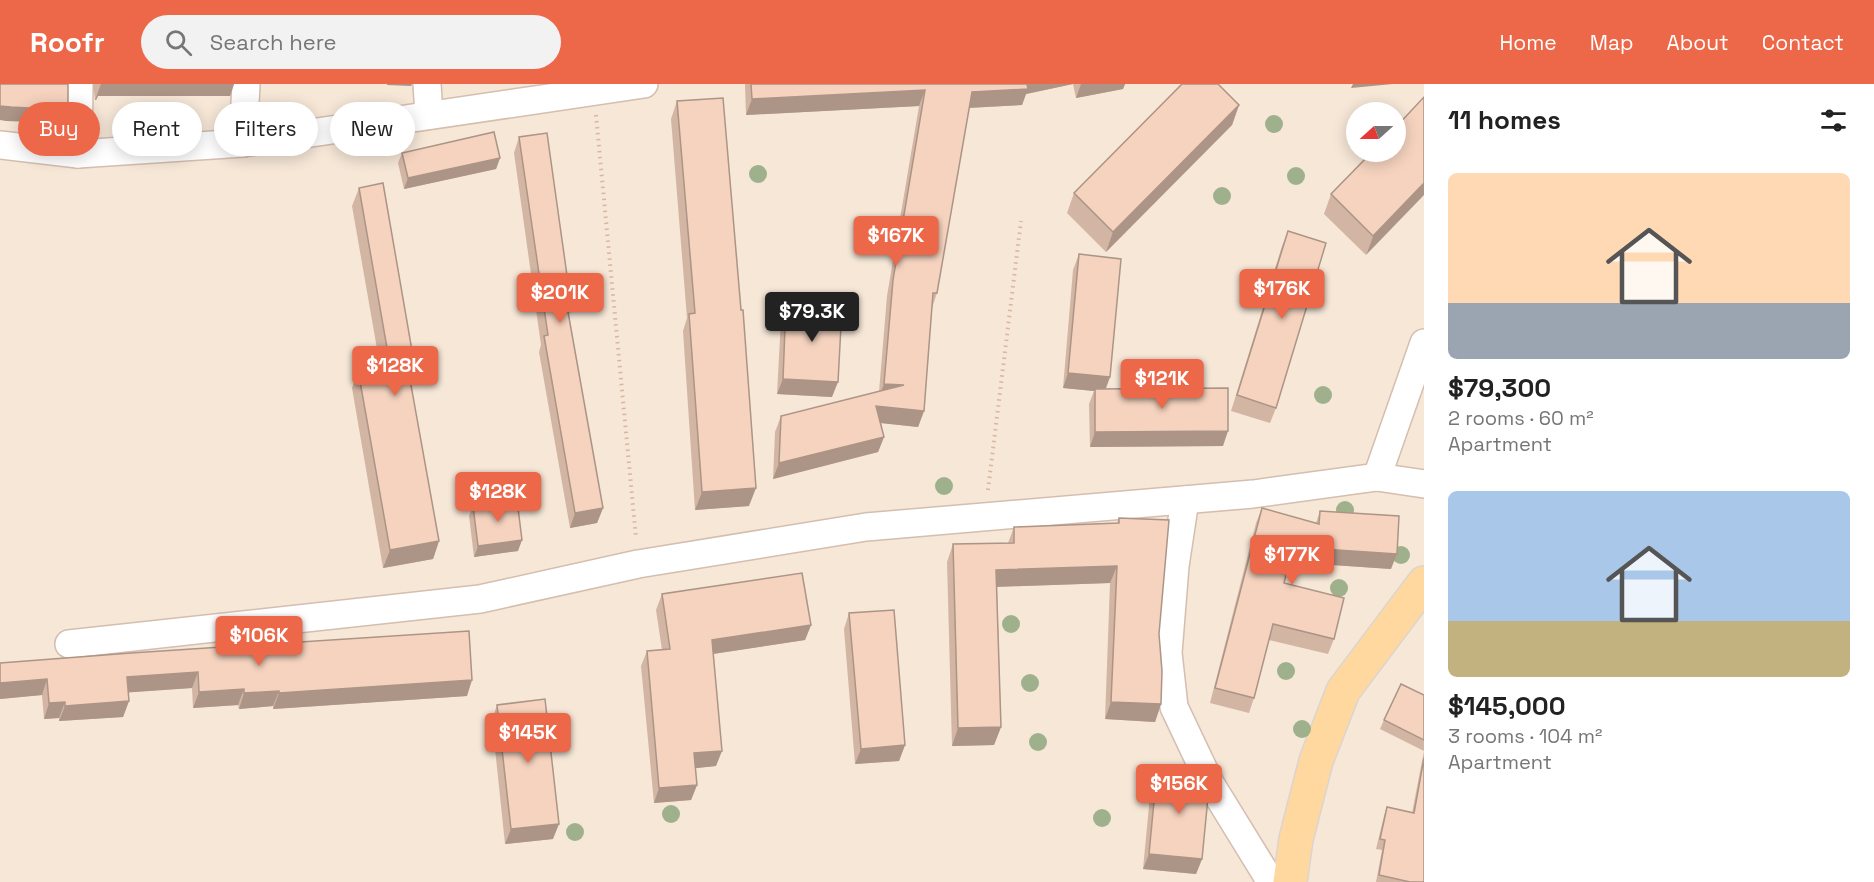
<!DOCTYPE html>
<meta charset="utf-8">
<style>
:root{--surface:#fff;--page:#f2f2f2;--text:#222;--muted:#767676;--accent:#ed6849}
body{margin:0;font-family:"Space Grotesk",sans-serif;background:var(--page);color:var(--text);height:100vh;display:flex;flex-direction:column;font-size:22px;white-space:nowrap}
*{box-sizing:border-box;margin:0}
p{font-size:20px;color:var(--muted)}
.icon{flex:none;width:33px;height:33px;fill:none;stroke:currentColor;stroke-width:2;stroke-linecap:round;stroke-linejoin:round}
.map{position:relative;flex:1;overflow:hidden}
.drawer{display:flex;flex-direction:column;background:var(--surface);width:450px}
.drawer>*{flex:none}
.guide{position:absolute;left:18px;top:18px;width:570px;height:54px;display:flex;gap:12px}
.needle{width:39px;rotate:249deg}
.buttons{position:absolute;left:1346px;top:18px;display:grid;gap:12px}
.buttons a{display:grid;place-items:center;width:60px;height:60px;border-radius:50%;background:var(--surface);box-shadow:0 3px 15px #0003;font-size:30px}
.price{position:absolute;translate:-50% -51px;padding:0 14px;border-radius:6px;background:var(--accent);color:#fff;font-size:20px;line-height:39px;filter:drop-shadow(0 2px 3px #0008)}
.price::after{content:'';position:absolute;left:50%;top:36px;width:18px;height:14px;margin-left:-9px;background:inherit;clip-path:polygon(0 0,100% 0,50% 100%)}
.price.active{background:#222;color:#fff}
ul{padding:0;list-style:none}
li{display:grid;align-content:center;gap:12px;height:318px;padding:0 24px}
li span{display:grid;place-items:center;height:186px;border-radius:9px;color:#555}
li>.icon{margin-inline-start:auto}
span .icon{width:108px;height:108px;fill:#fffc;stroke-width:1}
li b{font-size:26px}
h2{display:flex;justify-content:space-between;align-items:center;height:72px;padding:0 24px;font-size:26px}
.pill{padding:0 21px;border-radius:27px;background:var(--surface);box-shadow:0 3px 15px #0003;font-size:21px;line-height:54px}
.pill.active{background:var(--accent);color:#fff}
header{display:flex;align-items:center;gap:36px;box-sizing:border-box;height:84px;padding:0 30px;background:var(--accent);color:#fff}
header strong{font-size:28px}
nav{display:flex;gap:33px;margin-inline-start:auto;font-size:21px}
.search{width:420px;height:54px;background:var(--page);display:flex;align-items:center;gap:15px;box-sizing:border-box;padding:0 21px;border-radius:33px;color:var(--muted);font-size:22px}
main{display:flex;flex:1;min-height:0}
.map>svg:first-child{display:block}
.residential{fill:#f6e7d7;fill-rule:evenodd}
.lines{fill:none;stroke-linecap:round;stroke-linejoin:round}
.minor-casing{stroke:#d4beb0;stroke-width:30}
.major-casing{stroke:#dcd4d0;stroke-width:36}
.path{stroke:#dbb5a1;stroke-width:4;stroke-dasharray:1.5 4.5;stroke-linecap:butt}
.minor{stroke:#fff;stroke-width:27}
.major{stroke:#ffd89f;stroke-width:33}
.tree{fill:#9fb18c}
.wall{fill:#d3b5a4}
.shaded-wall{fill:#ac9486}
.building{fill:#f5d3bf;stroke:#ac9486;stroke-width:1.5}
</style>
<header>
<strong>Roofr</strong>
<div class="search"><svg class="icon" aria-label="search" viewBox="0 0 24 24"><circle cx="10" cy="10" r="6"/><path d="M15 15l6 6"/></svg>Search here</div>
<nav><a>Home</a><a>Map</a><a>About</a><a>Contact</a></nav>
</header>
<main>
<div class="map">
<svg width="1424" height="798" viewBox="0 0 1424 798">
<rect width="100%" height="100%" fill="#fef5e9"/>
<path class="residential" d="M0,0H1424V798H0ZM1356,28H1395V68H1356Z"/>
<g class="lines">
<defs>
<g id="minor">
<path d="M427,0L429,31"/>
<path d="M243,59L246,0"/>
<path d="M0,61L78,70L243,59L644,0"/>
<path d="M78,70L79,0"/>
<path d="M1377,393L1424,259"/>
<path d="M1185,416L1175,482L1168,569L1174,623L1210,699L1271,798"/>
<path d="M69,560L480,515L638,480L866,443L1253,410L1377,393L1424,400"/>
</g>
<path id="major" d="M1290,798L1296,755L1316,677L1343,607L1424,499"/>
</defs>
<use href="#minor" class="minor-casing"/>
<use href="#major" class="major-casing"/>
<g class="path">
<path d="M596,31L636,454"/>
<path d="M988,406L1021,137"/>
</g>
<use href="#minor" class="minor"/>
<use href="#major" class="major"/>
</g>
<g class="tree">
<circle cx="1274" cy="40" r="9"/>
<circle cx="758" cy="90" r="9"/>
<circle cx="1296" cy="92" r="9"/>
<circle cx="1222" cy="112" r="9"/>
<circle cx="1323" cy="311" r="9"/>
<circle cx="944" cy="402" r="9"/>
<circle cx="1345" cy="426" r="9"/>
<circle cx="1401" cy="471" r="9"/>
<circle cx="1339" cy="504" r="9"/>
<circle cx="1011" cy="540" r="9"/>
<circle cx="1286" cy="587" r="9"/>
<circle cx="1030" cy="599" r="9"/>
<circle cx="1302" cy="645" r="9"/>
<circle cx="1038" cy="658" r="9"/>
<circle cx="671" cy="730" r="9"/>
<circle cx="1102" cy="734" r="9"/>
<circle cx="575" cy="748" r="9"/>
</g>
<g class="wall">
<path d="M0,0L68,33L63,47H42V38L6,37Z"/>
<path d="M93,0H234L230,12H98L96,16H95Z"/>
<path d="M745,0H1073L1026,10L1022,21L969,24L937,209L932,224L924,327L918,343L881,339L884,353L878,368L773,395L775,348L781,332L879,308L887,212L919,22L746,31Z"/>
<path d="M1073,0H1125L1123,5L1076,14Z"/>
<path d="M1424,13L1366,171L1324,130L1331,110Z"/>
<path d="M677,17L749,422L695,426L683,247L687,234L671,35Z"/>
<path d="M1239,21L1232,41L1106,168L1067,129L1074,109Z"/>
<path d="M519,53L569,234L603,424L597,439L570,444L539,268L541,261L514,69Z"/>
<path d="M402,69L500,74L496,85L404,105L398,79Z"/>
<path d="M359,104L409,291L439,457L433,475L383,484L352,304L358,286L380,282L352,122Z"/>
<path d="M1288,147L1276,324L1270,339L1231,327L1282,162Z"/>
<path d="M1079,170L1110,293L1106,305L1223,362L1090,363L1089,320L1094,307L1063,304L1073,186Z"/>
<path d="M786,219L832,313L777,310L781,235Z"/>
<path d="M473,422L518,467L474,473L469,432Z"/>
<path d="M1262,424L1316,439L1320,427L1391,485L1289,478L1284,499L1334,555L1328,570L1269,556L1254,614L1249,629L1210,619L1256,439Z"/>
<path d="M1119,434L1159,550L1161,620L1155,638L1105,635L1110,499L997,503L1001,643L994,661L952,662L947,478L953,460L1008,459L1014,443L1117,439Z"/>
<path d="M662,510L811,541L805,556L713,570L716,682L695,684L697,701L691,716L654,719L641,582L647,567L662,566L656,526Z"/>
<path d="M849,529L905,661L899,677L855,680L844,545Z"/>
<path d="M131,569L467,612L273,625V622L239,625L238,621L193,624L192,604L128,608L129,617L123,633L59,637V634L44,635L42,611L0,615V579Z"/>
<path d="M1424,611V798H1376L1382,766L1376,765L1384,732L1387,723L1412,729L1424,667L1380,645L1384,636Z"/>
<path d="M497,621L553,755L505,760L492,636Z"/>
<path d="M1157,686L1202,775L1196,790L1143,785L1151,701Z"/>
</g>
<g class="shaded-wall">
<path d="M101,0H234L230,12H98L96,16H95Z"/>
<path d="M387,0H412L411,2L387,1Z"/>
<path d="M1026,0H1073L1026,10L1022,21L966,24L972,8Z"/>
<path d="M1081,0H1125L1123,5L1076,14Z"/>
<path d="M1353,0H1393L1351,4Z"/>
<path d="M925,6L919,22L746,31L752,15Z"/>
<path d="M1239,21L1232,41L1106,168L1113,148Z"/>
<path d="M0,22L47,25L42,38L6,37L0,36Z"/>
<path d="M47,33H68L63,47H42Z"/>
<path d="M500,74L496,85L404,105L408,94Z"/>
<path d="M1424,99V111L1366,171L1373,152Z"/>
<path d="M414,278L408,296L407,279Z"/>
<path d="M1068,289L1110,293L1104,308L1095,305L1094,307L1063,304Z"/>
<path d="M783,295L838,298L832,313L777,310Z"/>
<path d="M884,300L904,301L878,316Z"/>
<path d="M876,322L924,327L918,343L871,338Z"/>
<path d="M1228,347L1223,362L1090,363L1095,348Z"/>
<path d="M884,353L878,368L773,395L779,379Z"/>
<path d="M756,404L749,422L695,426L702,408Z"/>
<path d="M603,424L597,439L570,444L575,429Z"/>
<path d="M522,456L518,467L474,473L478,462Z"/>
<path d="M439,457L433,475L383,484L390,466Z"/>
<path d="M1293,463L1397,470L1391,485L1288,478Z"/>
<path d="M1117,482L1110,499L990,503L996,486Z"/>
<path d="M811,541L805,556L706,571L712,556Z"/>
<path d="M198,588L192,604L121,609L127,593Z"/>
<path d="M47,595L42,611L0,615V599Z"/>
<path d="M472,596L467,612L273,625L279,609Z"/>
<path d="M244,605L238,621L193,624L199,608Z"/>
<path d="M279,607L273,622L239,625L244,609Z"/>
<path d="M129,617L123,633L59,637L65,622Z"/>
<path d="M65,618L59,634L44,635L49,619Z"/>
<path d="M1111,618L1161,620L1155,638L1105,635Z"/>
<path d="M1001,643L994,661L952,662L958,644Z"/>
<path d="M905,661L899,677L855,680L861,665Z"/>
<path d="M722,667L716,682L688,685L694,669Z"/>
<path d="M697,701L691,716L654,719L659,704Z"/>
<path d="M559,740L553,755L505,760L511,745Z"/>
<path d="M1149,770L1202,775L1196,790L1143,785Z"/>
</g>
<g class="building">
<path d="M0,0H68V33H47V25L11,23L0,22Z"/>
<path d="M751,0H1027L1028,5L972,8L937,209H933L924,327L876,322L884,353L779,379L781,332L904,301L884,300L893,196L925,6L752,15Z"/>
<path d="M1182,0H1218L1239,21L1113,148L1074,109Z"/>
<path d="M1424,13V99L1373,152L1331,110L1372,68H1395V44Z"/>
<path d="M723,14L741,226H743L756,404L702,408L689,230L695,229L677,17Z"/>
<path d="M494,48L500,74L408,94L402,69Z"/>
<path d="M547,49L572,227L568,228L603,424L575,429L544,252L548,251L519,53Z"/>
<path d="M383,99L414,278L407,279L439,457L390,466L358,286L390,281L359,104Z"/>
<path d="M1288,147L1326,159L1276,324L1237,311Z"/>
<path d="M1079,170L1121,175L1110,293L1068,289Z"/>
<path d="M786,219L842,223L838,298L783,295Z"/>
<path d="M1228,304V347L1095,348V305Z"/>
<path d="M517,416L522,456L478,462L473,422Z"/>
<path d="M1262,424L1319,440L1320,427L1399,432L1397,470L1293,463L1284,499L1344,514L1334,555L1273,540L1254,614L1215,604Z"/>
<path d="M1119,434L1169,436L1159,550L1162,587L1161,620L1111,618L1117,482L996,486L1001,643L958,644L953,460L1014,459V443L1119,439Z"/>
<path d="M802,489L811,541L712,556L722,667L694,669L697,701L659,704L647,567L670,565L662,510Z"/>
<path d="M894,526L905,661L861,665L849,529Z"/>
<path d="M469,547L472,596L279,609V607L244,609V605L199,608L198,588L127,593L129,617L65,622V618L49,619L47,595L0,599V579L131,569Z"/>
<path d="M1401,600L1424,611V656L1384,636Z"/>
<path d="M545,615L559,740L511,745L497,621Z"/>
<path d="M1424,674V798H1410L1379,791L1385,756L1380,755L1387,723L1414,729Z"/>
<path d="M1157,686L1201,690L1209,703L1202,775L1149,770Z"/>
</g>
</svg>
<div class="buttons">
<a><svg class="needle" viewBox="-14 -14 28 28"><path d="M0-13l5 13h-10z" fill="#e53935"/><path d="M0 13l5-13h-10z" fill="#767676"/></svg></a>
</div>
<b class="price" style="left:896px;top:183px">$167K</b>
<b class="price" style="left:1282px;top:236px">$176K</b>
<b class="price" style="left:560px;top:240px">$201K</b>
<b class="price active" style="left:812px;top:259px">$79.3K</b>
<b class="price" style="left:395px;top:313px">$128K</b>
<b class="price" style="left:1162px;top:326px">$121K</b>
<b class="price" style="left:498px;top:439px">$128K</b>
<b class="price" style="left:1292px;top:502px">$177K</b>
<b class="price" style="left:259px;top:583px">$106K</b>
<b class="price" style="left:528px;top:680px">$145K</b>
<b class="price" style="left:1179px;top:731px">$156K</b>
<div class="guide">
<a class="pill active">Buy</a>
<a class="pill">Rent</a>
<a class="pill">Filters</a>
<a class="pill">New</a>
</div>
</div>
<section class="drawer">
<h2>11 homes<svg class="icon" aria-label="filters" viewBox="0 0 24 24"><path d="M4 7h16M4 17h16"/><circle cx="9" cy="7" r="2"/><circle cx="15" cy="17" r="2"/></svg></h2>
<ul>
<li><span style="background:linear-gradient(#ffd9b3 70%,#9aa5b1 0)"><svg class="icon" aria-label="home" viewBox="0 0 24 24"><path d="M3 11l9-7 9 7M6 9v11h12V9"/></svg></span><div><b>$79,300</b><p>2 rooms · 60 m²</p><p>Apartment</p></div></li>
<li><span style="background:linear-gradient(#a9c7e8 70%,#c2b280 0)"><svg class="icon" aria-label="home" viewBox="0 0 24 24"><path d="M3 11l9-7 9 7M6 9v11h12V9"/></svg></span><div><b>$145,000</b><p>3 rooms · 104 m²</p><p>Apartment</p></div></li>
</ul>
</section>
</main>
